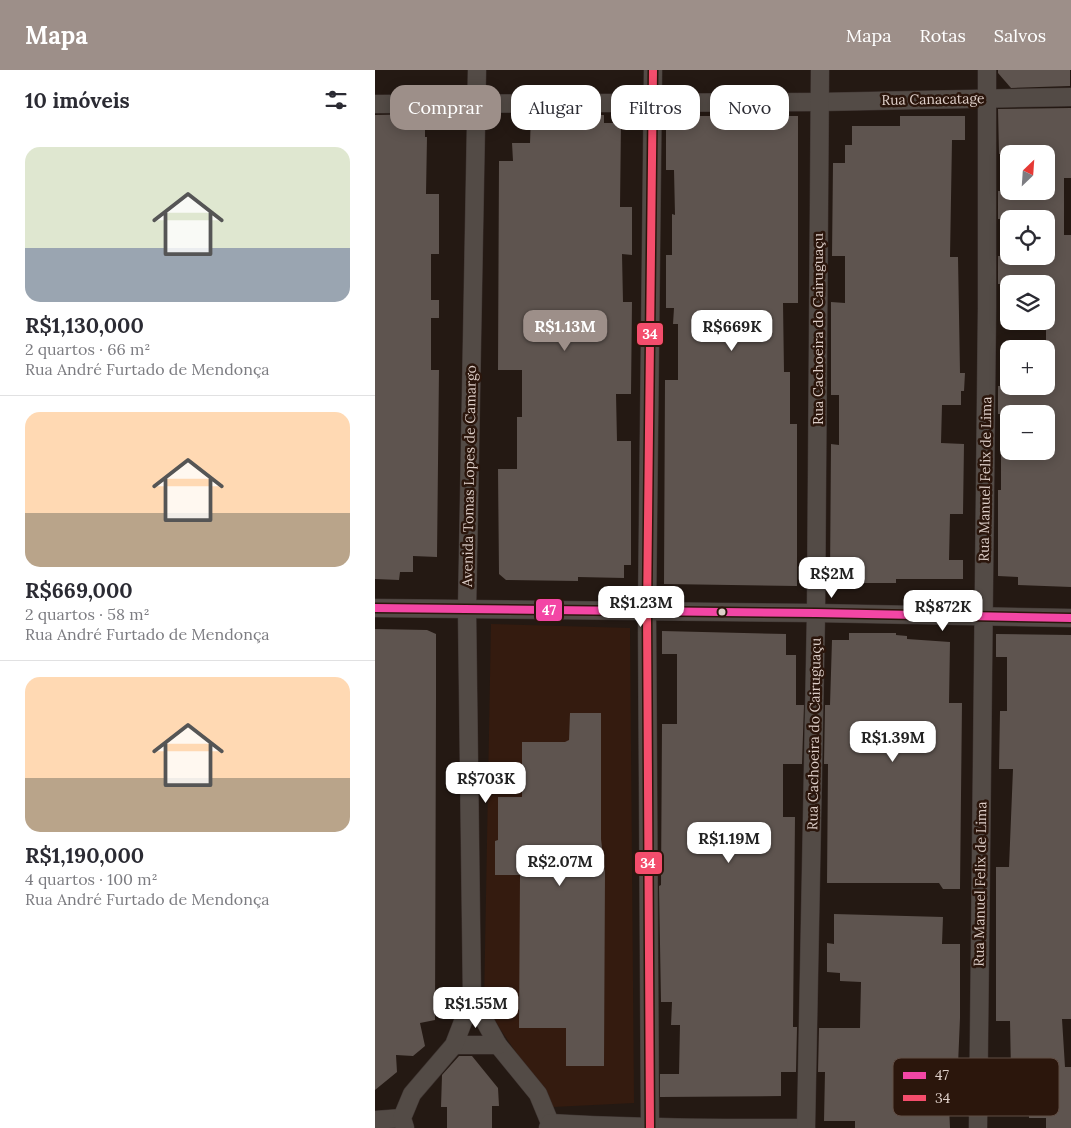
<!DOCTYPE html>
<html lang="pt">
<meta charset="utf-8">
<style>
:root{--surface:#fff;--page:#f2f2f3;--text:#2b2b33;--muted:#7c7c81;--line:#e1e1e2;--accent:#9d8f89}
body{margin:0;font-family:Lora,serif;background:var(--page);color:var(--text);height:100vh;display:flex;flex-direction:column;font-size:19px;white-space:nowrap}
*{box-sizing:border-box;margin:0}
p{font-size:16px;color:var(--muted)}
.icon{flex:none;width:28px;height:28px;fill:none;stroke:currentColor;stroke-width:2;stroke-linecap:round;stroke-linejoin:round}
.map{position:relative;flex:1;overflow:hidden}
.side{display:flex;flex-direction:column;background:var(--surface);width:375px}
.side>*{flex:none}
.top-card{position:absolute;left:15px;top:15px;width:475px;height:45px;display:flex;gap:10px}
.needle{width:32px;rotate:25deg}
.buttons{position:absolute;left:625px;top:75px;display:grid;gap:10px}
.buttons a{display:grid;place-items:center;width:55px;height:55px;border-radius:10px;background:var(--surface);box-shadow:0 2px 12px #0003;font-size:25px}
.price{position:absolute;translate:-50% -42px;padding:0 11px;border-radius:10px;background:#fff;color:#222;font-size:16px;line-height:32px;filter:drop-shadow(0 1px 2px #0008)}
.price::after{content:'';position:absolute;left:50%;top:30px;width:15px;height:11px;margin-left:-8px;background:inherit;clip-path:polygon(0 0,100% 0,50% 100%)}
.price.active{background:var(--accent);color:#fff}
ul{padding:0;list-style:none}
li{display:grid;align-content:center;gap:10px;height:265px;padding:0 25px}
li+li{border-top:1px solid var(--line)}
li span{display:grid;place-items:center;height:155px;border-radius:15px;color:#555}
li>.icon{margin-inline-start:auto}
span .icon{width:90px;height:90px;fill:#fffc;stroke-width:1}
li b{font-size:21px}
h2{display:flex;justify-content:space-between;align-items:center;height:60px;padding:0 25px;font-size:21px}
.pill{padding:0 18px;border-radius:15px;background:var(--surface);box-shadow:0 2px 12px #0003;font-size:18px;line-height:45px}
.pill.active{background:var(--accent);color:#fff}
header{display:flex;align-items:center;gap:30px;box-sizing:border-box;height:70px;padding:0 25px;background:var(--accent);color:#fff}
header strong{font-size:24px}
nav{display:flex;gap:28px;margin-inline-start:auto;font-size:18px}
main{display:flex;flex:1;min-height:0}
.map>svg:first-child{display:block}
.built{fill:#341b0f}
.building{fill:#5e544f}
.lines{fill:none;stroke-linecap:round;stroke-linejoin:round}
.street-casing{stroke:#3f3532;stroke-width:19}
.street{stroke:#534b46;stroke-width:18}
.bus-1-casing{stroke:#2b160c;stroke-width:11}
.bus-2-casing{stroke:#2b160c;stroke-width:11}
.bus-1{stroke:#f346a5;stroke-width:8}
.bus-2{stroke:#f44d6c;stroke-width:8}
.bus-dot{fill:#decfc9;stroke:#2b160c;stroke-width:2}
.labels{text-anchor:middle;stroke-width:5;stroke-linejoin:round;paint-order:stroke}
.street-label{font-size:14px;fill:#decfc9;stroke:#2b160c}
.key{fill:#2b160c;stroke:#614e45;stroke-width:1}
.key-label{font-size:14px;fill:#decfc9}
.line-badge{stroke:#2b160c;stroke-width:2}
.badge-label{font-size:14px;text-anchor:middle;font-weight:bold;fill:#fff}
</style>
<header>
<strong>Mapa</strong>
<nav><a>Mapa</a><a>Rotas</a><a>Salvos</a></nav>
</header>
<main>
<section class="side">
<h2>10 imóveis<svg class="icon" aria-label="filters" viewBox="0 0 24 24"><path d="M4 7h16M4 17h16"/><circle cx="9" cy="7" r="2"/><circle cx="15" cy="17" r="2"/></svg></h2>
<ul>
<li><span style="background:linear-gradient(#dfe7d0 65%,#9aa5b1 0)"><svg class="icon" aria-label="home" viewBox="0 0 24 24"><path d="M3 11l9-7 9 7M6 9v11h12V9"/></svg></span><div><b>R$1,130,000</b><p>2 quartos · 66 m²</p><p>Rua André Furtado de Mendonça</p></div></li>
<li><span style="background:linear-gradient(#ffd9b3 65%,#b9a48a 0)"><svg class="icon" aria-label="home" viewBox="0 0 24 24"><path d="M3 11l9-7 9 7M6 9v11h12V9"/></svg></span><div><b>R$669,000</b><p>2 quartos · 58 m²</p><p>Rua André Furtado de Mendonça</p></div></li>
<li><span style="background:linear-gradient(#ffd9b3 65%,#b9a48a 0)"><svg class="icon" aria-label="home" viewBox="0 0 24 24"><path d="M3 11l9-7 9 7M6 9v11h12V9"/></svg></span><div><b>R$1,190,000</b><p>4 quartos · 100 m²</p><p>Rua André Furtado de Mendonça</p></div></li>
</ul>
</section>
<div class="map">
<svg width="696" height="1058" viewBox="0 0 696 1058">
<rect width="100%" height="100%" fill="#241913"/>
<path class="built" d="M116,554L255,558L259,1033L178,1037L109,935Z"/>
<g class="building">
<path d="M623,0H695V16L636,18L623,3Z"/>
<path d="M696,38V108H689V165H696V517L643,515V507L623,506V420H626V381H671V344H623V316H671V214H623V186H671V149H623V121H671V84H624L623,39Z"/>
<path d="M50,44V67H52L51,124H64V184H56V230H64V248H56V300H64L62,487L38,486V502H25L24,510L0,509V45Z"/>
<path d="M156,44L229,45V53H246L245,137H257V185L247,184L248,232H257L256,324H241L242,371H256V495H249V508L203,507V511L131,510L124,504L123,399H142V347H147V300H123L124,91H138L137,73H155Z"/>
<path d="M296,46H423V233H408L409,302H415V354H422V516L289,514L290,310H303V254H298L299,238H291V185H297V144L300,145L299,100H291V52Z"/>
<path d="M525,46H590V70H577L575,187H583L585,303H590L589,321H586V335H567L566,373L589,374L588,444H575L574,490H588V509H521V513H471V506L455,507L456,374L464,375V325H456V232L470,233V186H457L458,93H470V75H477V56H525Z"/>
<path d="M0,559L52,560L61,564V629L60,950L45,953L50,976L38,986L21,985L22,1002L0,1020Z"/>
<path d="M287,561L411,564V585H421V635H429L427,694H408V747H420L418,957H422L421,1002H406V1026L285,1027V1004H304L305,955H296L297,932H286L284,816L286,815L287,654H302V584H287Z"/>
<path d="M474,563H521V565L532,566V569L575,572L574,633H587L585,819H568L564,813H452L453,694H449L450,635H455L457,570H474Z"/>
<path d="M621,564L696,565V949H687L690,997H696V1058H671V1048H654V1029H649L650,1002H636L635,951H621V797H634L638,699H624L625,641H632V587H621Z"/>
<path d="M195,643H226V769L230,802L229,996H191V958H144L145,805H120V771L123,770V727H147V672H190L194,670Z"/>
<path d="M459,844L568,847L567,874H585V948L583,995L584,1015L576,1018L579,1034L574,1036L575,1058H480V1051H449L450,1002H443L444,958H485L486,912L465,911V903L452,902V873L459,874Z"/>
<path d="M84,986H97L123,1018L124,1036H117V1058H72V1037H66L67,1005Z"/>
</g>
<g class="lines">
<defs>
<g id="street">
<path d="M0,34L445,32L696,27"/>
<path d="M0,538L441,543L696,548"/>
<path d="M97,928L123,975L163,1024L175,1053L173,1058"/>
<path d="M79,975H123"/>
<path d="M0,1050L27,1048"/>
<path d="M175,1053C260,1058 346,1058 431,1058"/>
<path d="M30,1058L27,1048L37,1024L79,975L97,928L92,540L102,0"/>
<path d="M275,1058L272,542L278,0"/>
<path d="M431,1058L441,543L445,0"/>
<path d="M603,1058L612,238V0"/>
</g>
</defs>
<use href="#street" class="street-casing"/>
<use href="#street" class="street"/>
<defs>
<path id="bus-1" d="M0,538L441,543L696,548"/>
<path id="bus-2" d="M275,1058L272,542L278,0"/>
</defs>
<use href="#bus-1" class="bus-1-casing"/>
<use href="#bus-2" class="bus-2-casing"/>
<use href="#bus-1" class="bus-1"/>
<use href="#bus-2" class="bus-2"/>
</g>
<circle class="bus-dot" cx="347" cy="542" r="4.5"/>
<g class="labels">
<g class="street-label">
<text transform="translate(558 29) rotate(-1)" y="5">Rua Canacatage</text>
<text transform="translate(443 259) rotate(-90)" y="5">Rua Cachoeira do Cairuguaçu</text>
<text transform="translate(94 406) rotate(-89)" y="5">Avenida Tomas Lopes de Camargo</text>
<text transform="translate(610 409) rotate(-89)" y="5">Rua Manuel Felix de Lima</text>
<text transform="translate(439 664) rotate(-89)" y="5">Rua Cachoeira do Cairuguaçu</text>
<text transform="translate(605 814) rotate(-89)" y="5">Rua Manuel Felix de Lima</text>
</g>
</g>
<rect x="518" y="988" width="166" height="58" rx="8" class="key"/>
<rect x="528" y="1002" width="23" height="7" fill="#f346a5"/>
<rect x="528" y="1025" width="23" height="6" fill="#f44d6c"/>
<g class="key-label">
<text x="560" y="1010">47</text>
<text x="560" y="1033">34</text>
</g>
<g class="line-badge">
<rect x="261" y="252" width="28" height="24" rx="5" fill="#f44d6c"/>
<rect x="160" y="528" width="28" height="24" rx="5" fill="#f346a5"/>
<rect x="259" y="781" width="29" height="24" rx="5" fill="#f44d6c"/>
</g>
<g class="badge-label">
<text x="275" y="269">34</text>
<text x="174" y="545">47</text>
<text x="273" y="798">34</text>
</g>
</svg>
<div class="buttons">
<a><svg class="needle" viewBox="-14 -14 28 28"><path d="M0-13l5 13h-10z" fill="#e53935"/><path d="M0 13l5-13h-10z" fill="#7c7c81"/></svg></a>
<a><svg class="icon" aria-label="locate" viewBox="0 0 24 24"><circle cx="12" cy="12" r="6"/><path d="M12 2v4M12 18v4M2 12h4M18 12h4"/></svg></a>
<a><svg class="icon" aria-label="layers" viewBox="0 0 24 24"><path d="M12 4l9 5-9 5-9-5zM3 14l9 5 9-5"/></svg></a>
<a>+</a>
<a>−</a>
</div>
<b class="price active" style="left:190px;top:282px">R$1.13M</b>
<b class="price" style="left:357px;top:282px">R$669K</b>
<b class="price" style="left:457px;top:529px">R$2M</b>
<b class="price" style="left:266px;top:558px">R$1.23M</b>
<b class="price" style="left:568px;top:562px">R$872K</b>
<b class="price" style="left:518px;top:693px">R$1.39M</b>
<b class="price" style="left:111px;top:734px">R$703K</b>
<b class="price" style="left:354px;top:794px">R$1.19M</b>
<b class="price" style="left:185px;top:817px">R$2.07M</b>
<b class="price" style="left:101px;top:959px">R$1.55M</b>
<div class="top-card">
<a class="pill active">Comprar</a>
<a class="pill">Alugar</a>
<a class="pill">Filtros</a>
<a class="pill">Novo</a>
</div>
</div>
</main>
